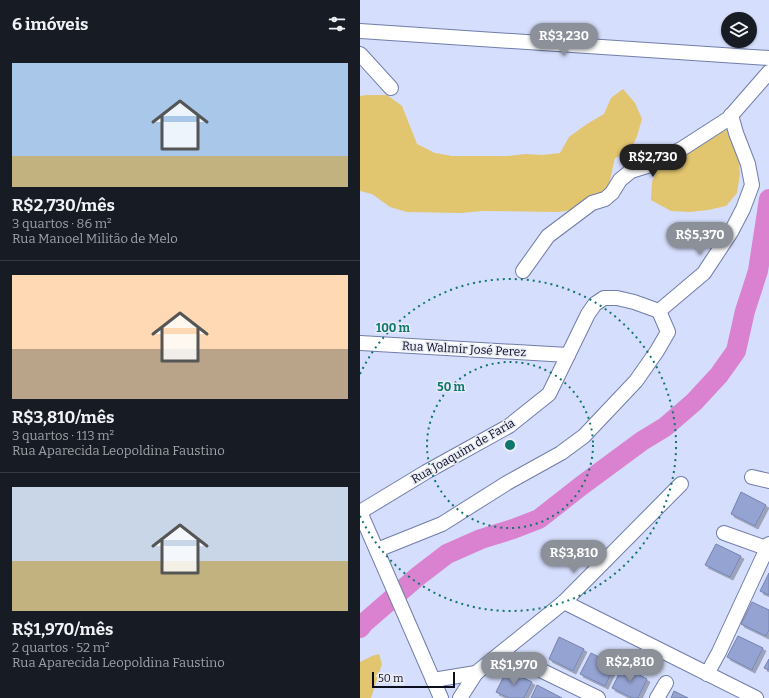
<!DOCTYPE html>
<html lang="pt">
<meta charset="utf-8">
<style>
:root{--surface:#171b24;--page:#242831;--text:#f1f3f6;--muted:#9ea1a6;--line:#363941;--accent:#8c9099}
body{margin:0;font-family:Bitter,serif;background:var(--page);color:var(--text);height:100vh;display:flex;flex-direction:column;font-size:15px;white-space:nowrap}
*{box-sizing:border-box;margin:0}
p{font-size:13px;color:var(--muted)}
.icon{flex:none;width:22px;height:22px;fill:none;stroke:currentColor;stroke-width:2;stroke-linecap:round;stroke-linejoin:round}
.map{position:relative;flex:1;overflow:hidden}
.panel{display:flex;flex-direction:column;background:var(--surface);width:360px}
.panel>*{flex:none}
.fabs{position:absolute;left:361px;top:12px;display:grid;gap:8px}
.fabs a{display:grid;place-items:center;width:36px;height:36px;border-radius:50%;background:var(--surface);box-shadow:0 1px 3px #0004;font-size:20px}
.scale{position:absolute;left:12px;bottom:10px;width:83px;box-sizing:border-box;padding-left:4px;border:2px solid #0a0e1f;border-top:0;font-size:11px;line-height:14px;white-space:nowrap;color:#0a0e1f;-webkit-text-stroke:3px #e9ecf6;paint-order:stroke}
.price{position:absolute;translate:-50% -34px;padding:0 9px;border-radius:14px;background:var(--accent);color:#fff;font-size:13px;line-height:26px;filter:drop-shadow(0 1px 2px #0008)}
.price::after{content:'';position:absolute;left:50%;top:24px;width:12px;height:9px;margin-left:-6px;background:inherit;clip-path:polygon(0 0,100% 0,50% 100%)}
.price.on{background:#222;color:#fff}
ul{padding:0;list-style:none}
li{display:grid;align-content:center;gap:8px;height:212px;padding:0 12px}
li+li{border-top:1px solid var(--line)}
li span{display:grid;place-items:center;height:124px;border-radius:0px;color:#555}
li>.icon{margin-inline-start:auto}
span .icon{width:72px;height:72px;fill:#fffc;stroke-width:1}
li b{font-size:17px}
h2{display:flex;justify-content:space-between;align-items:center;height:48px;padding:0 12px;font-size:17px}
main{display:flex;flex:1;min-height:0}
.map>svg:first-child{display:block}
.green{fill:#e2c56f}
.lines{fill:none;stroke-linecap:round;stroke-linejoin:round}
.river{stroke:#da82d0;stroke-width:20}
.building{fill:#95a3d2;stroke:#7582af;filter:url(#shadow)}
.minor-casing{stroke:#707daa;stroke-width:16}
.minor{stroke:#fff;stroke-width:14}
.ring{fill:none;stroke:#0f766e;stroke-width:2;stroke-dasharray:2 4}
.labels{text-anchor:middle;stroke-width:3;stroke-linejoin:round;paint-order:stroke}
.street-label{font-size:12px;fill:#0a0e1f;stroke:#e9ecf6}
.centre{fill:#0f766e;stroke:#e9ecf6;stroke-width:2}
.ring-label{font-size:12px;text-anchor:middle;font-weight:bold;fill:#0f766e;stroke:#e9ecf6;stroke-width:3;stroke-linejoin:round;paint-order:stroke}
</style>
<main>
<section class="panel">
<h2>6 imóveis<svg class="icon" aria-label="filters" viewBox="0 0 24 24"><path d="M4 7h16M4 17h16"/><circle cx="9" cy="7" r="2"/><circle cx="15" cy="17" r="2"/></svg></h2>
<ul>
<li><span style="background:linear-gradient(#a9c7e8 75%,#c2b280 0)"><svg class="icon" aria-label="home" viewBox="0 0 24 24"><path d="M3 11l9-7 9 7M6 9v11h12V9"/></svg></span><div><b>R$2,730/mês</b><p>3 quartos · 86 m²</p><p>Rua Manoel Militão de Melo</p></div></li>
<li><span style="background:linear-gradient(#ffd9b3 60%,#b9a48a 0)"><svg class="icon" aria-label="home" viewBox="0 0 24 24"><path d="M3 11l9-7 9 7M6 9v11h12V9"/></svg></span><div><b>R$3,810/mês</b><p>3 quartos · 113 m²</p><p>Rua Aparecida Leopoldina Faustino</p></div></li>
<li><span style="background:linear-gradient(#c9d6e8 60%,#c2b280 0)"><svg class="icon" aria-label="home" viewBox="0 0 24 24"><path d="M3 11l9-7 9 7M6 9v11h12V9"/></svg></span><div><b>R$1,970/mês</b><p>2 quartos · 52 m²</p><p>Rua Aparecida Leopoldina Faustino</p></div></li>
</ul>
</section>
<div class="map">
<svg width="409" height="698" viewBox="0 0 409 698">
<defs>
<filter id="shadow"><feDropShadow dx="3" dy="3" stdDeviation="0" flood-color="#0004"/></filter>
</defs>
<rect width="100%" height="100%" fill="#d5defc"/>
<g class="green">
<path d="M263,89L275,103L282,119L277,136L270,152L255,158L250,180L247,197L214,210L197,212L122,211L102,213L47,212L30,207L12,194L0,191V96L7,95H27L42,106L57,144L75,153L92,156H147L165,154L182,155L200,153L209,137L227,124L244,114L251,98Z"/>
<path d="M361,122L369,135L378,153L380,173L377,193L366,206L348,210L329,212L311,211L291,200L292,182L298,167Z"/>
<path d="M19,654L22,664L11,698H0V662L12,656Z"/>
</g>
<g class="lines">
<path class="river" d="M0,628L4,623L57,577L87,554L121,539L153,529L179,519L221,486L282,441L305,427L334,402L359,375L376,351L385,311L398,271L409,199"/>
</g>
<g class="building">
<path d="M381,492L406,505L395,526L371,514Z"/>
<path d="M356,544L381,556L370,577L345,565Z"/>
<path d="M409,573V595L400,591Z"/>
<path d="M392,602L409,610V630L406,636L381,624Z"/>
<path d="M378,636L403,648L392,670L367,657Z"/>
<path d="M199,637L224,649L213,671L189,659Z"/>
<path d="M231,653L255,665L245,686L220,674Z"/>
<path d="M409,659V670L404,668Z"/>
<path d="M263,666L287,679L278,698H272L252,688Z"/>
<path d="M147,670L172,682L164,698H149L136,692Z"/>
<path d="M177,685L202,698H171Z"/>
<path d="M314,691L328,698H311Z"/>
</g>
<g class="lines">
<defs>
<g id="minor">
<path d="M0,31L409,58"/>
<path d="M0,54L31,88"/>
<path d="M163,271L188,236L232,203L245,199L252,193L260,180L271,171L290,165L323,148L368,119L409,72"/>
<path d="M0,343L208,355"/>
<path d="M392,477L409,481"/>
<path d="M0,512L66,472L149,426L189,394L228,314L235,304L244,298H257L274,302L299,311L344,273L371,232L383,209L392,185L388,164L376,133L371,115"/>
<path d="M0,512L81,698"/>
<path d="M364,533L409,549"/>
<path d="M17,550L82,524L147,483L201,453L224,436L276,381L297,351L308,332L299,311"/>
<path d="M204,602L396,698"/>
<path d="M166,663L238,698"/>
<path d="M347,674L359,652L409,544"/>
<path d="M73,680L116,673"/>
<path d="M100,698L116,673L204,602L321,484"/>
<path d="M297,698L306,683"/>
</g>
</defs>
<use href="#minor" class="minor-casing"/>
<use href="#minor" class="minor"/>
</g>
<g class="ring">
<circle cx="150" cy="445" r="83"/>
<path d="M0 374A166 166 0 1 1 0 516"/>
</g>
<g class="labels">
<g class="street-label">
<text transform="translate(104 349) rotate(3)" y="4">Rua Walmir José Perez</text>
<text transform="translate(103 451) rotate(-30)" y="4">Rua Joaquim de Faria</text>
</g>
</g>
<circle cx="150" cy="445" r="6" class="centre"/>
<g class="ring-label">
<text x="33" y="332">100 m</text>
<text x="91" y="391">50 m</text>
</g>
</svg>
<div class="fabs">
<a><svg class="icon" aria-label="layers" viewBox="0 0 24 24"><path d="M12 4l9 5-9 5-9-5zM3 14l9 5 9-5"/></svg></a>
</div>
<div class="scale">50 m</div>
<b class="price" style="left:204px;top:57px">R$3,230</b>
<b class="price on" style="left:293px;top:178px">R$2,730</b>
<b class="price" style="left:340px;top:256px">R$5,370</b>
<b class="price" style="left:214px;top:574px">R$3,810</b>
<b class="price" style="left:270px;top:683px">R$2,810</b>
<b class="price" style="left:154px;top:686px">R$1,970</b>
</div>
</main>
